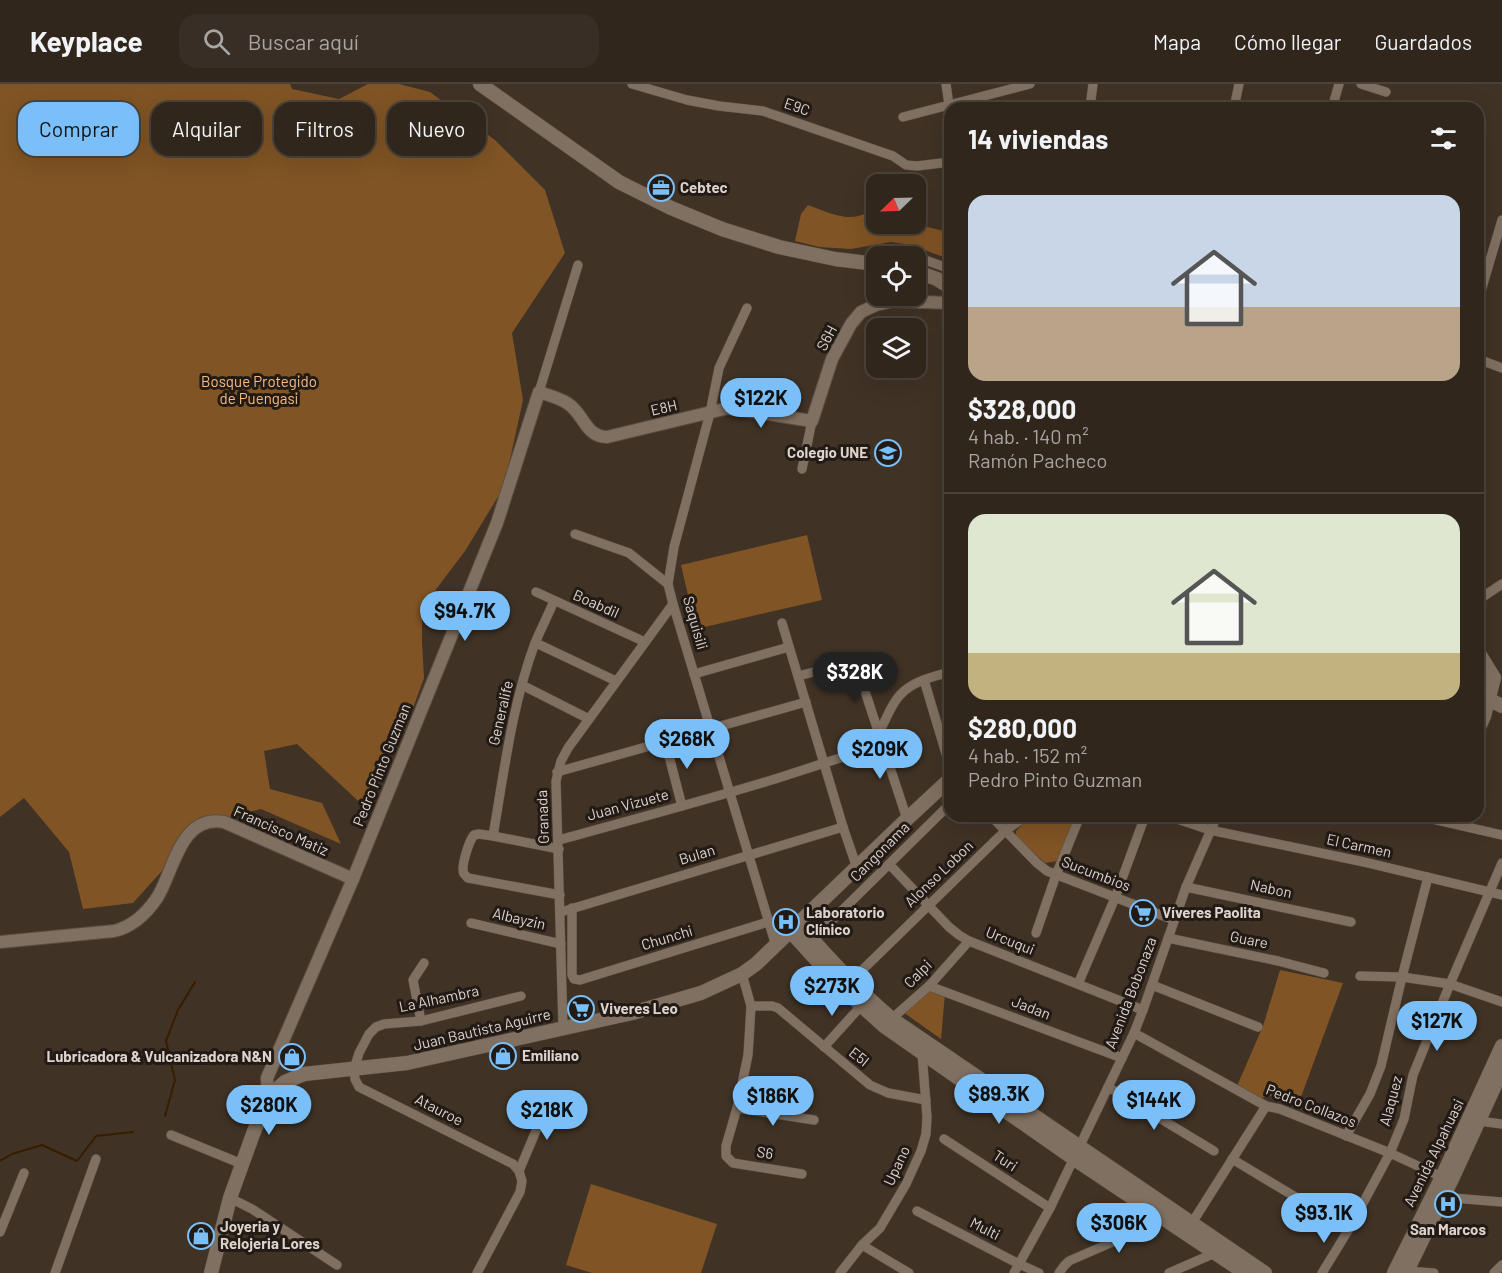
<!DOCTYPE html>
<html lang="es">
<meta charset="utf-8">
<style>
:root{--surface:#30261c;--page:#382e25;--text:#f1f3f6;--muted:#a8a5a3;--line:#4b433b;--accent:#7abff8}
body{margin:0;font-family:Barlow,sans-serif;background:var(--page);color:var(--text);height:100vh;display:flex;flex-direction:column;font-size:22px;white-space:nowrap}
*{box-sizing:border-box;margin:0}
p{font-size:20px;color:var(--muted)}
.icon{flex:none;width:33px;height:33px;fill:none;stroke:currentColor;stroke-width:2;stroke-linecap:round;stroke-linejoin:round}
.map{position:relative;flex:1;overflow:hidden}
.details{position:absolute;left:944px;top:18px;width:540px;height:720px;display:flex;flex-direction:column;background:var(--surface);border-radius:18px;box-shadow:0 6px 24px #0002,0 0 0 2px var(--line)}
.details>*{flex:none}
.guide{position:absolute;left:18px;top:18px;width:570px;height:54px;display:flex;gap:12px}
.needle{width:39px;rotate:247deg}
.tools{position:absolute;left:866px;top:90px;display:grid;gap:12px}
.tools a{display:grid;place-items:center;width:60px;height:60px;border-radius:12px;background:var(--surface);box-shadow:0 6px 24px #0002,0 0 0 2px var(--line);font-size:30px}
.price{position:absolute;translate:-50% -51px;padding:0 14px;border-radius:21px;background:var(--accent);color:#111;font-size:20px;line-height:39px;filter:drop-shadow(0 2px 3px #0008)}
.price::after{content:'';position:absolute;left:50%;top:36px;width:18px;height:14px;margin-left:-9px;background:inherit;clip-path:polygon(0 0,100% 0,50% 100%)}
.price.current{background:#222;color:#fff}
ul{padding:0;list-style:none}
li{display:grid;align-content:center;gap:12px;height:318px;padding:0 24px}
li+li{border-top:2px solid var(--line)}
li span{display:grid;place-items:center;height:186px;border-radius:18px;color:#555}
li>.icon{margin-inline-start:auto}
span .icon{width:108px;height:108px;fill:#fffc;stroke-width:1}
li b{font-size:26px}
h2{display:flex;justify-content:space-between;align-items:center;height:72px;padding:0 24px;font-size:26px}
.pill{padding:0 21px;border-radius:18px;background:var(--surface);box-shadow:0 6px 24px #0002,0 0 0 2px var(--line);font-size:21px;line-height:54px}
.pill.current{background:var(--accent);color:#111}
header{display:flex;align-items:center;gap:36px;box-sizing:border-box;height:84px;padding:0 30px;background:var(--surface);border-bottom:2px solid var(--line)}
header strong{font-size:28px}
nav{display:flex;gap:33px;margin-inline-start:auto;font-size:21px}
.search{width:420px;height:54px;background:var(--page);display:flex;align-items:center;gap:15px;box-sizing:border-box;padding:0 21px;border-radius:18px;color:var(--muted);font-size:22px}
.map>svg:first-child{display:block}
.green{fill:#805424}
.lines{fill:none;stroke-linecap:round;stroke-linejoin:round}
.stream{stroke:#371d00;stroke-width:2}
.minor-casing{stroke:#5a4e42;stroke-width:10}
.tertiary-casing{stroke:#5a4e42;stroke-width:14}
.secondary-casing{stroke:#5a4e42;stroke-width:15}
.minor{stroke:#807061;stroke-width:9}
.tertiary{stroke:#807061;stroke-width:12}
.secondary{stroke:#807061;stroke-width:14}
.labels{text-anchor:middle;stroke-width:6;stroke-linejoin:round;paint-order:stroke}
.street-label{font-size:15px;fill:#ddd3cb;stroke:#221b15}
.poi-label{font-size:15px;font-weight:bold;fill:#ddd3cb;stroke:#221b15;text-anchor:start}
.park-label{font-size:15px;fill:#f8bb81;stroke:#221b15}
</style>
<header>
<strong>Keyplace</strong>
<div class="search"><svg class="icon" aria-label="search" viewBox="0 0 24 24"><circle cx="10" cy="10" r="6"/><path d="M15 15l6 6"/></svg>Buscar aquí</div>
<nav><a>Mapa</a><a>Cómo llegar</a><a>Guardados</a></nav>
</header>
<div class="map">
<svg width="1502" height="1189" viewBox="0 0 1502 1189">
<rect width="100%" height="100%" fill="#403225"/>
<g class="green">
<path d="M0,0H290L292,5L339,15L368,0H399L430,8L495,56L545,106L565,169L512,249L523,316L504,403L465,467L422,524V557L424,594L405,646L387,673L370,728L297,660L264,667L270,705L322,719L341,760L261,725L200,741L170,778L133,819L83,825L69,768L24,714L0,733Z"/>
<path d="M878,92L882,95L892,98V100H876V140H915V129L919,141L944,147L949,150V175L911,161L891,158L851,165L819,163L795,157L801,130L808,121C828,128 847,139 867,129Z"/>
<path d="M807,451L822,516L696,545L681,481Z"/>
<path d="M1039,732H1077L1057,777L1045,779L1016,752V747L1023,740Z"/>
<path d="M1280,886L1343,899L1298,1021L1277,1011L1260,1014L1237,1002L1263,942Z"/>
<path d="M929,904L945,910L941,955L903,928Z"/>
<path d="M591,1100L717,1140L701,1189H592L566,1181Z"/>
</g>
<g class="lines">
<g class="stream">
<path d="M165,1032L175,996L166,957L178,926L195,898"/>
<path d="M0,1077L12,1070L42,1061L77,1077L96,1052L133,1048"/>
</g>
<defs>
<g id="minor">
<path d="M632,0L687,16L719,22L763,27L893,72L906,81L917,82L950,78"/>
<path d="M946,0L949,21"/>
<path d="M1361,0L1386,8"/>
<path d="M1090,24L1093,0"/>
<path d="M1234,24L1239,0"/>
<path d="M1332,24L1339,0"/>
<path d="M903,33L1030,0"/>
<path d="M898,172L906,169L950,185"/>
<path d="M1478,217L1502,136"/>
<path d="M747,224L719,284L710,329L674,463L668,500L673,520L776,862"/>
<path d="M1478,275L1502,284"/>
<path d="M539,308L578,181"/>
<path d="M802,385L812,337"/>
<path d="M575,450L629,469L668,500"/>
<path d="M536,508L645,558"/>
<path d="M1478,516L1502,500"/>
<path d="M782,539L843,743L857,784"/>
<path d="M536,559L616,597"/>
<path d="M694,590L789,563"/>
<path d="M798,592L850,579L856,580L907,735"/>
<path d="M924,596L950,683"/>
<path d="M522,601L589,635"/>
<path d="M665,657L682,722"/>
<path d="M557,688L806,618"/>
<path d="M991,732L1037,779L1047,787L1174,836"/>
<path d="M1168,732L1210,746L1364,778L1502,811"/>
<path d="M1419,732L1502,751"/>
<path d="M493,752C504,688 512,621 535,559C541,545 548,531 554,517"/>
<path d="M559,756C631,736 703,717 775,695C797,688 818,681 840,674C847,671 855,669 861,666C883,655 885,627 900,611C913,597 932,593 950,588"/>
<path d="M559,765L493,752L479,750L474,751C469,757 463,777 463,785C463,790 464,790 468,794L560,811"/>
<path d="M889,780L949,843L959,851L969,857L1143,926"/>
<path d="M1186,803L1351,838"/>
<path d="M572,824V891L574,895L580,896L768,838"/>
<path d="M561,828L843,743"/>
<path d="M471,839L561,860"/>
<path d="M1036,849L1056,791L1080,732"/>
<path d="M1168,854L1278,877L1324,889"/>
<path d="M809,859L950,720"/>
<path d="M742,890L751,922L749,956L748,971L737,1024L726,1062V1072L733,1079L802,1090"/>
<path d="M1360,892L1402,893L1450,900L1502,918"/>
<path d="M851,897L1005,747L1026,732"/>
<path d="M1078,900L1115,814L1145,732"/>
<path d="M1152,901L1258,943"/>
<path d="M929,902L1122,974"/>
<path d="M751,922H772L778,924L870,1001L888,1009L926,1016"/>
<path d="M421,937L413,896L424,879"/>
<path d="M888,938L929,902L969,857"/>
<path d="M563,944L556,697L561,677L568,664L673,520"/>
<path d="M1134,949L1266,1022L1280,1025L1390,1069L1446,1095"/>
<path d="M824,963L861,922"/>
<path d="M1108,1003L1214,1067"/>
<path d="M737,1024L814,1036"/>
<path d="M1475,1035L1479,1037L1502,1040"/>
<path d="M171,1051L242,1080"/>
<path d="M1346,1052L1370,1010L1381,982L1402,893L1428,793"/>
<path d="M944,1055L1050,1124"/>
<path d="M1232,1075L1349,1145"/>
<path d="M519,1087L513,1080L359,1003L355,995L354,985L359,969L369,950L376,943L384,940L421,937L521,912"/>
<path d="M1439,1110L1453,1114L1502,1118"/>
<path d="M230,1114L252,1125L337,1181"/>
<path d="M917,1127L1019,1180L1039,1189"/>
<path d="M1190,1142L1266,1022"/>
<path d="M0,1148L24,1089"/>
<path d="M862,1161L909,1189"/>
<path d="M1407,1187L1434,1189"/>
<path d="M55,1189L96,1075"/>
<path d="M477,1189L520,1108L522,1097L519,1087L549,1016"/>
<path d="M840,1189L862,1161L880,1144L906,1100L921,1067L926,1050L927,1033L922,969"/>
<path d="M1014,1189L1050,1124L1134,949L1143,926L1186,803L1217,732"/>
<path d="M1059,1189L1064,1182L1069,1177L1165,1135"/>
<path d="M1169,1189L1215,1169"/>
<path d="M1322,1189L1349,1145L1390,1069L1404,1035L1413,991L1450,900L1502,779"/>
<path d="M1494,1189L1502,1181"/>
</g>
<g id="tertiary">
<path d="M0,858L114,847C132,843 146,830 157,814C174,787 180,730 224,738L353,795"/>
<path d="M268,1013L267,994L353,795L497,439L539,308C548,311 559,314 567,319C584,329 585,353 607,353L728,324L812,337L832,275L851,240L861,228L876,221L893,217L950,219"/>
</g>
<g id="secondary">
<path d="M480,0L619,98L671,124L722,145L779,163L835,175L876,180"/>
<path d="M915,187L937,195L950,203"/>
<path d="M1478,568L1494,594L1484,632L1478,645"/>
<path d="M1488,615L1502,622"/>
<path d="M799,840C828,874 858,906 892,935L1265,1189"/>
<path d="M791,848L842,904L884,942L1073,1074L1245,1189"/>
<path d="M211,1189L230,1114L253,1050L268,1013L285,998L304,990L407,979L632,929L701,909L742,890L756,880L907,735L950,695"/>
<path d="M1394,1189L1443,1091L1502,962"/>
<path d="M1406,1189L1452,1095L1502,986"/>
</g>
</defs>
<use href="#minor" class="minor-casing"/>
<use href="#tertiary" class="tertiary-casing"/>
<use href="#secondary" class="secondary-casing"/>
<use href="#minor" class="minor"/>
<use href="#tertiary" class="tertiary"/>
<use href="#secondary" class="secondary"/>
</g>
<defs>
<symbol id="office-ring" viewBox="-11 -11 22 22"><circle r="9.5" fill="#221b15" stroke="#7abff8" stroke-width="1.5"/><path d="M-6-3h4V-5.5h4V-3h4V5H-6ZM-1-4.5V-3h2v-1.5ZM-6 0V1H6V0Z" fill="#7abff8"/></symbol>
<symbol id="school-ring" viewBox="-11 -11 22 22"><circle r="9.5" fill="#221b15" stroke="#7abff8" stroke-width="1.5"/><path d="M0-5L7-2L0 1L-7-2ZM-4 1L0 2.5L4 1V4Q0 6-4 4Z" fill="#7abff8"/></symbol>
<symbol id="supermarket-ring" viewBox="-11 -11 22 22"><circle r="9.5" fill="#221b15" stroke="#7abff8" stroke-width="1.5"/><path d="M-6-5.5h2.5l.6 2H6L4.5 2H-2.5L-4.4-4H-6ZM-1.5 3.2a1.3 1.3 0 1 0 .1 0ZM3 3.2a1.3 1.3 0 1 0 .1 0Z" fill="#7abff8"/></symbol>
<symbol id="hospital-ring" viewBox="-11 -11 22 22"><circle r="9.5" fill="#221b15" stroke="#7abff8" stroke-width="1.5"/><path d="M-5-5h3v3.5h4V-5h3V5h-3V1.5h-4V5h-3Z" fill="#7abff8"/></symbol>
<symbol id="shop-ring" viewBox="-11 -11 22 22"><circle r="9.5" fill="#221b15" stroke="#7abff8" stroke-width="1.5"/><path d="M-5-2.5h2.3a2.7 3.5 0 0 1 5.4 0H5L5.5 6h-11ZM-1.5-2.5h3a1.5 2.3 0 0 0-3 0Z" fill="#7abff8"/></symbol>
</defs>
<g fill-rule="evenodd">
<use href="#office-ring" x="646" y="89" width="30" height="30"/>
<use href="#school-ring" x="873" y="354" width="30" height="30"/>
<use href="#supermarket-ring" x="1128" y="814" width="30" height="30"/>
<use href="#hospital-ring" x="771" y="823" width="30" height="30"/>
<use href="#supermarket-ring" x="566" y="910" width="30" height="30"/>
<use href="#shop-ring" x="488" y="957" width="30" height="30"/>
<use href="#shop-ring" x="277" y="958" width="30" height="30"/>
<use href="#hospital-ring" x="1433" y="1105" width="30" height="30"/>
<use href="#shop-ring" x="186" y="1137" width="30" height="30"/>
</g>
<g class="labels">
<g class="street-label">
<text transform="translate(797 23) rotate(19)" y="5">E9C</text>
<text transform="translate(827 254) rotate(-62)" y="5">S6H</text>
<text transform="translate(664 324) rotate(-13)" y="5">E8H</text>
<text transform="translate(596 520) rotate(24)" y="5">Boabdil</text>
<text transform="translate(695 539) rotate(74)" y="5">Saquisili</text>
<text transform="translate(501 629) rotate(-77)" y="5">Generalife</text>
<text transform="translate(382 681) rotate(-68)" y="5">Pedro Pinto Guzman</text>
<text transform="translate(628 721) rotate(-15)" y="5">Juan Vizuete</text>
<text transform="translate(543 733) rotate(-92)" y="5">Granada</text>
<text transform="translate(281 747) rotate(24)" y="5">Francisco Matiz</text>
<text transform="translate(1359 762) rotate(12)" y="5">El Carmen</text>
<text transform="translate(880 768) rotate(-45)" y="5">Cangonama</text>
<text transform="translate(697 771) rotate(-17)" y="5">Bulan</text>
<text transform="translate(939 790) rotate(-44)" y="5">Alonso Lobon</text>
<text transform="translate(1096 790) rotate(21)" y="5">Sucumbios</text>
<text transform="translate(1271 805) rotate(12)" y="5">Nabon</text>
<text transform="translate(519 835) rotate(13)" y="5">Albayzin</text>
<text transform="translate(667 854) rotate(-17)" y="5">Chunchi</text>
<text transform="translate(1249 856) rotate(11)" y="5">Guare</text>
<text transform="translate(1010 857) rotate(22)" y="5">Urcuqui</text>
<text transform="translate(918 890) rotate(-45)" y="5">Calpi</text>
<text transform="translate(1131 909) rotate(-69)" y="5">Avenida Bobonaza</text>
<text transform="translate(439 915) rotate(-12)" y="5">La Alhambra</text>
<text transform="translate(1031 924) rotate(21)" y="5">Jadan</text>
<text transform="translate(482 946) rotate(-13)" y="5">Juan Bautista Aguirre</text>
<text transform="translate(859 973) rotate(39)" y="5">E5I</text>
<text transform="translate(1391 1017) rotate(-75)" y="5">Alaquez</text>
<text transform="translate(1311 1022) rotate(21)" y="5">Pedro Collazos</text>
<text transform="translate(439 1026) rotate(27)" y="5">Atauroe</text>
<text transform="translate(765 1069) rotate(9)" y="5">S6</text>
<text transform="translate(1434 1069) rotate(-64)" y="5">Avenida Alpahuasi</text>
<text transform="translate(1005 1077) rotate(33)" y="5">Turi</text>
<text transform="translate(897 1082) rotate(-65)" y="5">Upano</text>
<text transform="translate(985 1145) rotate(27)" y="5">Multi</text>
</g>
<g class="poi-label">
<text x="680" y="109">Cebtec</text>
<text x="868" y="374" text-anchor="end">Colegio UNE</text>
<text x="806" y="834">Laboratorio<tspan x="806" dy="17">Clínico</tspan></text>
<text x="1162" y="834">Víveres Paolita</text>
<text x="600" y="930">Viveres Leo</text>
<text x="522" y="977">Emiliano</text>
<text x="272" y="978" text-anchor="end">Lubricadora &amp; Vulcanizadora N&amp;N</text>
<text x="220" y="1148">Joyeria y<tspan x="220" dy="17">Relojeria Lores</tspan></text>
<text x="1448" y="1151" text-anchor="middle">San Marcos</text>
</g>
<g class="park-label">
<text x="259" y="303">Bosque Protegido<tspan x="259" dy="17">de Puengasi</tspan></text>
</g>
</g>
</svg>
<div class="tools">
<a><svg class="needle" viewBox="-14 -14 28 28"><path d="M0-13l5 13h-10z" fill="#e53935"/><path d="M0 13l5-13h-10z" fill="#a8a5a3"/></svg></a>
<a><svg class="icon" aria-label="locate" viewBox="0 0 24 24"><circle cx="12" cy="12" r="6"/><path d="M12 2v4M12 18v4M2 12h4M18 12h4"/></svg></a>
<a><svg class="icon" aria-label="layers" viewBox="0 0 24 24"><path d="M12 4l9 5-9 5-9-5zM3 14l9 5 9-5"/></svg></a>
</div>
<b class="price" style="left:761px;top:345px">$122K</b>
<b class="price" style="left:465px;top:558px">$94.7K</b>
<b class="price current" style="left:855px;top:619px">$328K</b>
<b class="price" style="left:687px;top:686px">$268K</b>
<b class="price" style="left:880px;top:696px">$209K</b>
<b class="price" style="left:832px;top:933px">$273K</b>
<b class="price" style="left:1437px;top:968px">$127K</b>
<b class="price" style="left:999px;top:1041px">$89.3K</b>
<b class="price" style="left:773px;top:1043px">$186K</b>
<b class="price" style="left:1154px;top:1047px">$144K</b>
<b class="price" style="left:269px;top:1052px">$280K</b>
<b class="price" style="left:547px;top:1057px">$218K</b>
<b class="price" style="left:1324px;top:1160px">$93.1K</b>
<b class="price" style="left:1119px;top:1170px">$306K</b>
<div class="guide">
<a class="pill current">Comprar</a>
<a class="pill">Alquilar</a>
<a class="pill">Filtros</a>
<a class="pill">Nuevo</a>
</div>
<section class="details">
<h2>14 viviendas<svg class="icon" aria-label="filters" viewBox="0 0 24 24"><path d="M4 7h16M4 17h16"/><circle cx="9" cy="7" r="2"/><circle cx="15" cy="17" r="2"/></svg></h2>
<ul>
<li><span style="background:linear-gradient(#c9d6e8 60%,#b9a48a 0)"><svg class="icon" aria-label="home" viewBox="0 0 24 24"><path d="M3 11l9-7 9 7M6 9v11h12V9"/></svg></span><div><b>$328,000</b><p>4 hab. · 140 m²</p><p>Ramón Pacheco</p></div></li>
<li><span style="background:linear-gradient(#dfe7d0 75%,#c2b280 0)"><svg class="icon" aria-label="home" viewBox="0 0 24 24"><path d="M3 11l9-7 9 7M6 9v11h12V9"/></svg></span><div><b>$280,000</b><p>4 hab. · 152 m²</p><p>Pedro Pinto Guzman</p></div></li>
</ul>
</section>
</div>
